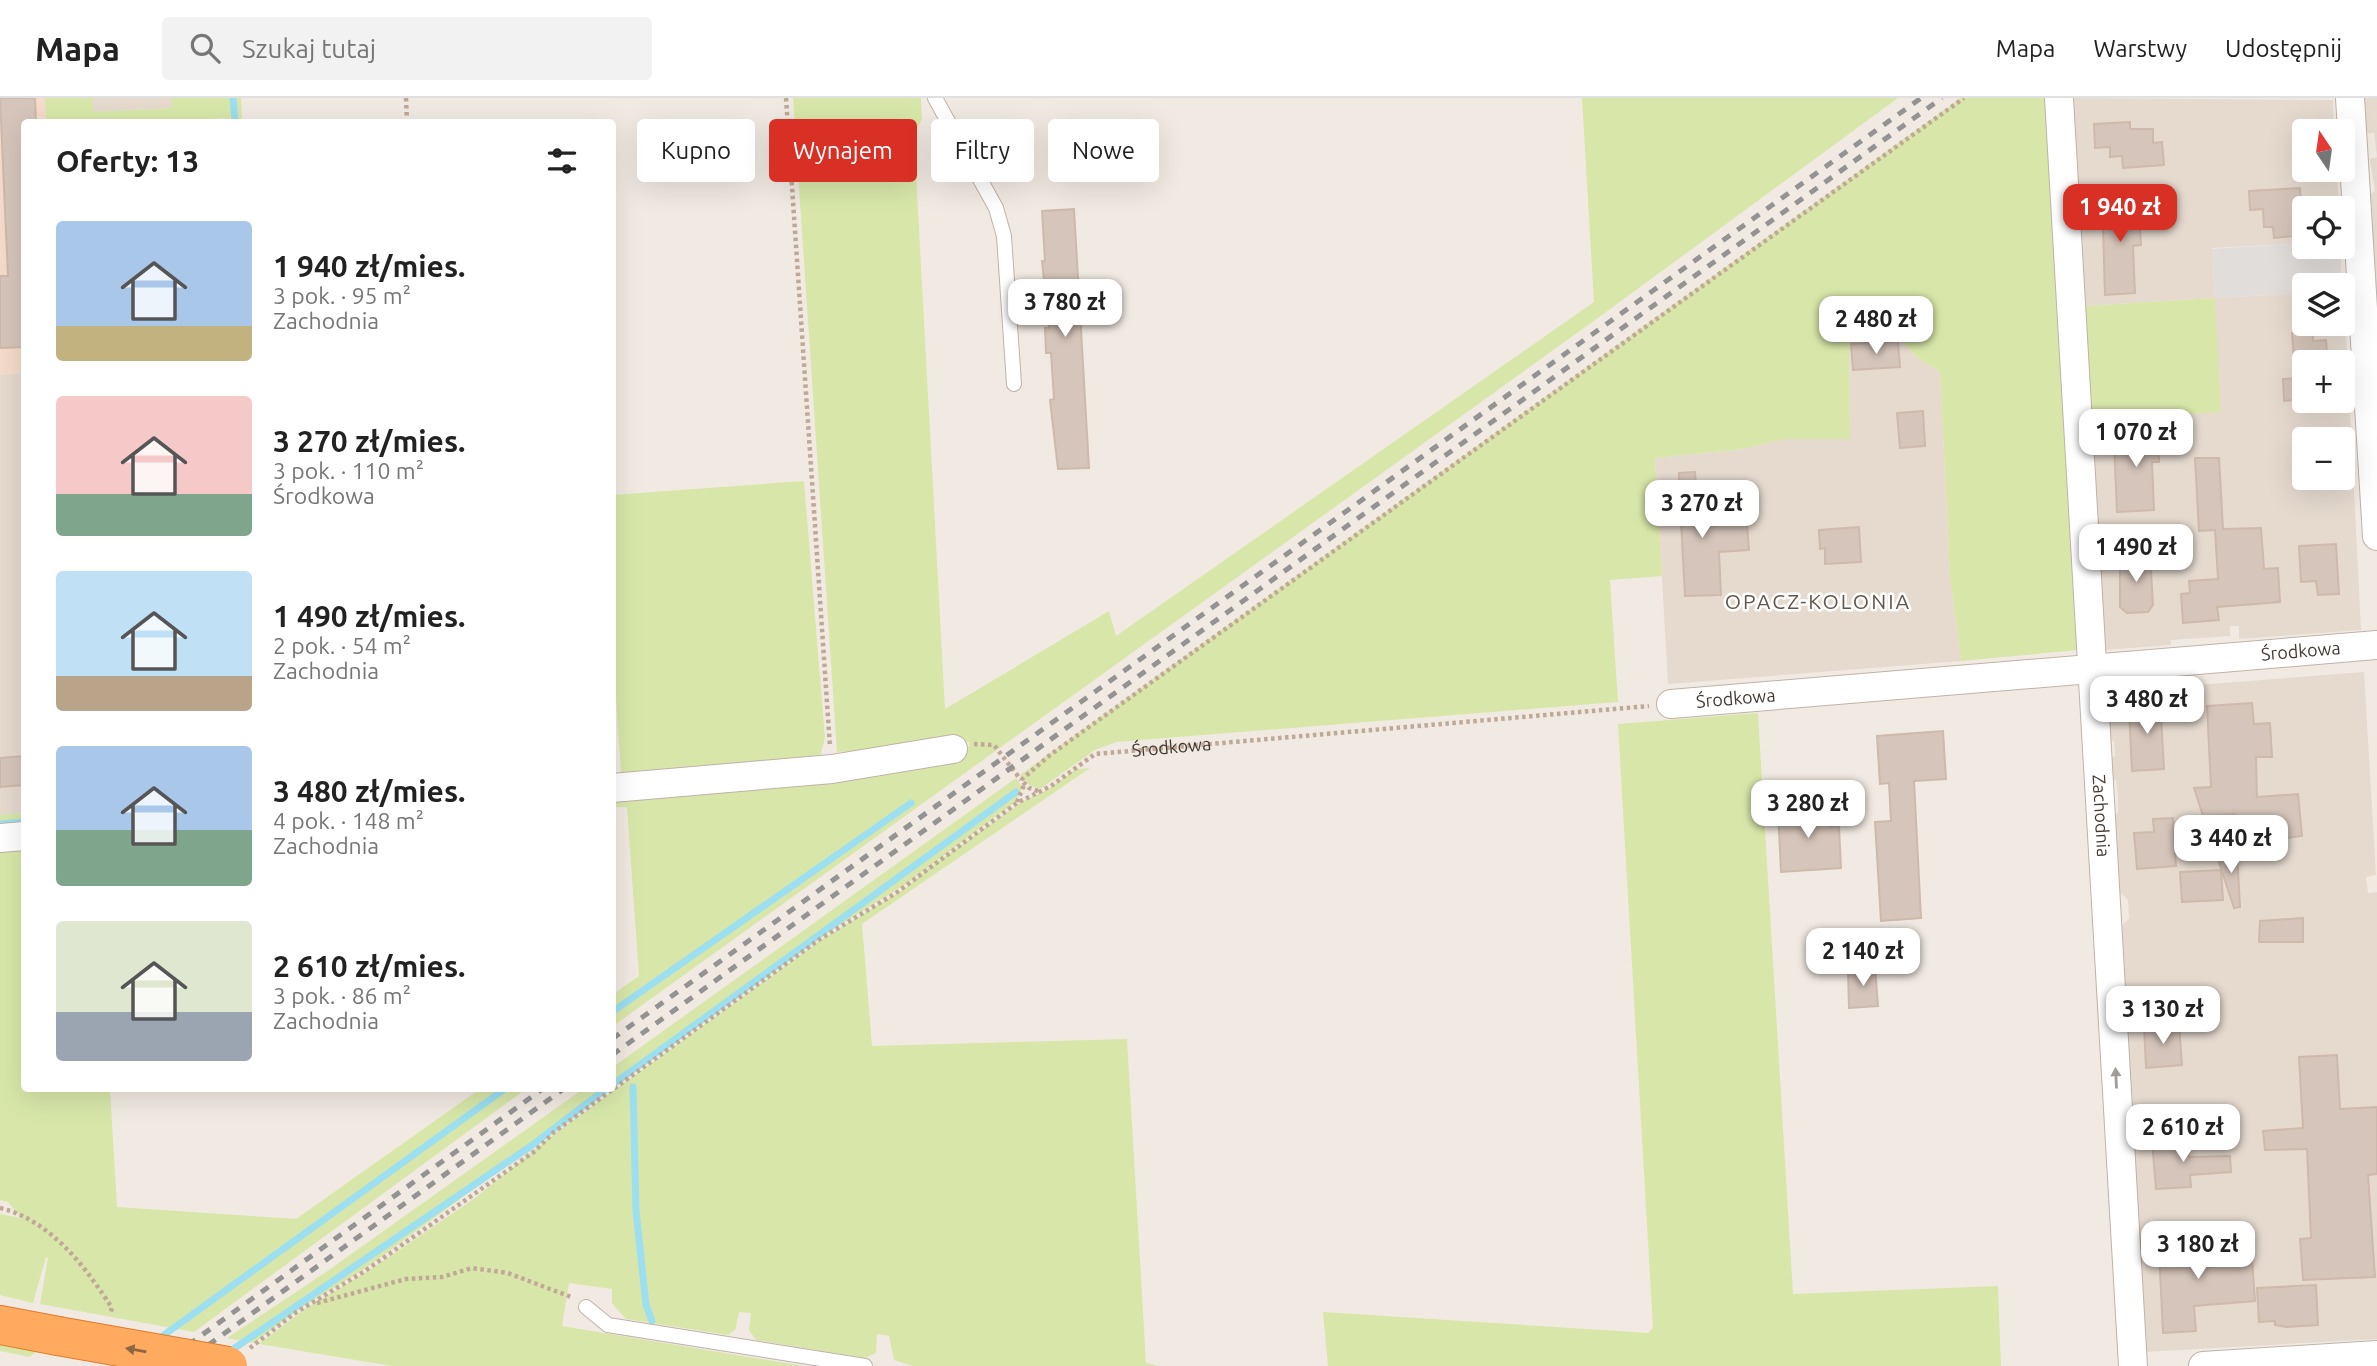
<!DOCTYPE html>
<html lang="pl">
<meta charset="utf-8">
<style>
:root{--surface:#fff;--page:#f2f2f2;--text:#222;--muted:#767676;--line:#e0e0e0;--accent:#d93025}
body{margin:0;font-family:Ubuntu,sans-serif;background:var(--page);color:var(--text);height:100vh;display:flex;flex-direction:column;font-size:26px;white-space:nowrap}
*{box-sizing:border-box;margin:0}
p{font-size:23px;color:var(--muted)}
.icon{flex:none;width:38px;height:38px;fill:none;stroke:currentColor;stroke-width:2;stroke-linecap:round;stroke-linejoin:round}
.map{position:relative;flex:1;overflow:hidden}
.sheet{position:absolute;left:21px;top:21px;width:595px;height:973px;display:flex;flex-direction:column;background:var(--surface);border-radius:7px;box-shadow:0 7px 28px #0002}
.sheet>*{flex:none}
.guide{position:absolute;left:637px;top:21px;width:665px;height:63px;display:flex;gap:14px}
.needle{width:46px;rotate:347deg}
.fabs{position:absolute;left:2292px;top:21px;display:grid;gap:14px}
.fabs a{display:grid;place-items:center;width:63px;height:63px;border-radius:7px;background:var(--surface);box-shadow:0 7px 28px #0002;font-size:35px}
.price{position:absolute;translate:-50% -60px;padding:0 16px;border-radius:14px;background:#fff;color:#222;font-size:23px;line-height:46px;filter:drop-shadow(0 2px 4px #0008)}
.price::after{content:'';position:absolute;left:50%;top:42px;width:21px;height:16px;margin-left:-10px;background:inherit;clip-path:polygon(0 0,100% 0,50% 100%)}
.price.on{background:var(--accent);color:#fff}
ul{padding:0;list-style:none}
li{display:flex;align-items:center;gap:21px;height:175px;padding:0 35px}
li span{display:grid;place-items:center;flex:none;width:196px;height:140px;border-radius:7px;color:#555}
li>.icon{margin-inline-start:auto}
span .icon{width:84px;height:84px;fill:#fffc;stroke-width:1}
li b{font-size:30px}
h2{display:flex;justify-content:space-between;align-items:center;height:84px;padding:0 35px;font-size:30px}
.chip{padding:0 24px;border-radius:7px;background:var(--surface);box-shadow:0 7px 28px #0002;font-size:24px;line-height:63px}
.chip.on{background:var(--accent);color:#fff}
header{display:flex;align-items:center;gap:42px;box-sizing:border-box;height:98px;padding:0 35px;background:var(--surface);border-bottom:2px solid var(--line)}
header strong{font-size:33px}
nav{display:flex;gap:38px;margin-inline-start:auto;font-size:24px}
.search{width:490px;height:63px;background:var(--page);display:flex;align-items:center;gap:18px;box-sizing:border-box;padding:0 24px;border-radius:7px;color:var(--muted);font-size:26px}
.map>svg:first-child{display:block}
.residential{fill:#e6dacf;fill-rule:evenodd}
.commercial{fill:#f5dbcb}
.green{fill:#d8e7a9}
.parking{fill:#e1dddb}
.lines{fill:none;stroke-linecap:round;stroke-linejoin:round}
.stream{stroke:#9bdff1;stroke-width:7}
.building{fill:#d6c5ba;stroke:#ceb9aa;stroke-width:2}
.service-casing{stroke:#c0b2a7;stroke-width:16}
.minor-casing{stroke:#c0b2a7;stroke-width:30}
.motorway-casing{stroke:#e07b2d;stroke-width:40}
.path{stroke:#bfa895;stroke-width:4.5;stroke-dasharray:3.5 3.5;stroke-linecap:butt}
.service{stroke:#fff;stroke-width:14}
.minor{stroke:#fff;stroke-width:28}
.motorway{stroke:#ffaa5f;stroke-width:38}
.rail{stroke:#939393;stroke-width:5;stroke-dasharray:9 9;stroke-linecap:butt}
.motorway-bridge-casing{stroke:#e07b2d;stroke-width:40;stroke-linecap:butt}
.motorway-bridge{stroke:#ffaa5f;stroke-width:38}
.oneway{fill:#a19c98}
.oneway2{fill:#8e6644}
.labels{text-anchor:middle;stroke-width:5;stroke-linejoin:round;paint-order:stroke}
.street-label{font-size:18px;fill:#433932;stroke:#fff}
.quarter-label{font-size:21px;letter-spacing:2px;fill:#665549;stroke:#fff}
</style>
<header>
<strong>Mapa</strong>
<div class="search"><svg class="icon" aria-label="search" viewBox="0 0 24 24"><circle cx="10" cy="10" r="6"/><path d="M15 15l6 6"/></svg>Szukaj tutaj</div>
<nav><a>Mapa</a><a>Warstwy</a><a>Udostępnij</a></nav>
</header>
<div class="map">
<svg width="2377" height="1268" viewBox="0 0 2377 1268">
<rect width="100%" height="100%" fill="#f1eae2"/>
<g class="residential">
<path d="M92,0H171L172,10L93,14Z"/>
<path d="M2070,0L2333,2L2334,33H2305V72H2337L2339,110H2305V145L2212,150L2215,200L2305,195V226H2343L2344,192L2361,532L2239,541V528H2230V538L2171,542V547L2104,552L2090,322L2215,200L2084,208ZM2305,264H2343V303H2305ZM2305,341H2343V380H2305Z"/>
<path d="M2364,0H2377V216L2369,97L2375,93L2370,61L2377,59L2374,35H2366Z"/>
<path d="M1900,240L1916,259L1940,274L1950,479L1961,563L1668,586L1655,360L1743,351L1785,341H1850L1849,243Z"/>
<path d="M24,274V715L0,717V277Z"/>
<path d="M2364,574L2376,777L2366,779L2368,795L2377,794V1241L2145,1254L2128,935L2132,929L2131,910L2127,908L2122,828L2129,820L2128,802L2119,793L2114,717L2118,715V697L2116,682L2111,681L2110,660L2115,658L2114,643H2109L2106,594Z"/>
</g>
<path class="commercial" d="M0,0H45L46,24H24V274L0,277Z"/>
<g class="green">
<path d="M45,0H92L94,14L172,10L171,0H241L242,24H225V20L213,21V24H46Z"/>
<path d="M793,0H921L922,21L914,38L945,611L1109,513L1116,538L1594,204L1582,0H1898L1602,217L613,928L612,897L639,878L627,709H613V695L954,656L970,648L969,644L837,654Z"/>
<path d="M1961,0H2051L2078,552L1961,563L1950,479L1940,274L1916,259L1900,240L1849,243L1850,341H1785L1743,351L1655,360L1662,478L1610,482L1618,604L1116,644L1095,652L1040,691L1029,687L1020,677Z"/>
<path d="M2215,200L2221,314L2090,322L2084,208Z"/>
<path d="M804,383L825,640L820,659L621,675L612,541V397Z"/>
<path d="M1758,615L1793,1196L1998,1188L2001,1268H1328L1323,1214L1648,1235L1653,1230L1618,626Z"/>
<path d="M1090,670L862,826L872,948L1127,941L1146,1265L1160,1268H913L894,1262L889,1238L877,1236L876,1255L865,1260L756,1242L749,1232L751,1215L739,1214L735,1232L728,1237L626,1221L612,1205V1191L569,1185L562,1228L804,1268H392L259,1246L305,1211L370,1172L475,1100L553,1037L821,842L906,790L926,772L1022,704L1047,692L1076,671Z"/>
<path d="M1016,680L1023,690L1015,704L907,785L829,834L612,990L613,969Z"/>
<path d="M24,715V731L0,733V717Z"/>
<path d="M24,745V990L110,991L117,1109L296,1121L480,991H526L194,1234L40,1206L48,1160L46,1159L33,1205L0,1197V1116L21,1120L8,1104L0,1102V747Z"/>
<path d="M612,990L363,1172L304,1208L254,1245L227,1240L326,1174L583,991Z"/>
<path d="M0,1242L41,1251L29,1259L0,1253Z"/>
</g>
<path class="parking" d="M2305,145V149H2341V187H2305V195L2215,200L2212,151Z"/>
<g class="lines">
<g class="stream">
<path d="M233,0L235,24"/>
<path d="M0,726L24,724"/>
<path d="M612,914L911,705"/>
<path d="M612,987L1016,694"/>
<path d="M633,989L636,1113L646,1207L652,1223"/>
<path d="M157,1242L506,990"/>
<path d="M229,1254L531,1048L607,990"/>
</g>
</g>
<g class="building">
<path d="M0,0H35L36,24H24V249L0,250V178H8Z"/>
<path d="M2130,24V31H2153V45L2162,44L2164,67L2123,70L2122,58L2110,59V49L2095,50L2094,26Z"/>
<path d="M2300,90L2303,134L2293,135L2294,138L2274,140L2273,129H2264L2263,111L2250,112L2249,93Z"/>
<path d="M2128,96L2129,113H2139L2141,147L2133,148L2135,195L2105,197L2102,98Z"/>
<path d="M1074,111L1089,370L1058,371L1050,302L1054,301L1051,255H1046L1045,230H1049L1042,163H1045L1042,113Z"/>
<path d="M2313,233V243L2326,242L2328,264H2294L2292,235Z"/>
<path d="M1898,243L1900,269L1853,272L1851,246Z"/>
<path d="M2305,280V301L2284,303L2283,281Z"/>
<path d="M1923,313L1925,348L1900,350L1897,315Z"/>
<path d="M2158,330L2159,364H2152L2154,412L2117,414L2114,345H2119L2118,332Z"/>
<path d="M2195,360H2219L2223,431L2261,430L2264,471L2278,470L2280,504L2217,509L2219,522L2183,525L2181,496L2190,495L2189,483L2218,481L2215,432L2199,433Z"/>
<path d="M1695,374L1699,427L1747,425L1749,452L1719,454L1721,497L1685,498L1681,424L1667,425L1666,398L1680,397L1679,375Z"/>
<path d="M1859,429L1861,464L1825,466V450L1820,451L1819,432Z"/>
<path d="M2336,446L2339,496L2318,497L2316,483L2301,484L2299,448Z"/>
<path d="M2150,457L2153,507L2148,514L2127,515L2120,509V460Z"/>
<path d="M2160,600L2164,671L2132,673L2129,612L2141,611V602Z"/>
<path d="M2252,605L2254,626L2270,625L2272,659H2256L2257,699L2298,696L2302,738L2278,741L2259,732L2236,734L2235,716L2203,718L2194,690L2211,689L2207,608Z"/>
<path d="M1943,633L1946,681L1914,683L1921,820L1881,823L1875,724L1891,723L1889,685L1880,686L1877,638Z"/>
<path d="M23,658L24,687L0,689V660Z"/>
<path d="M1828,709L1830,729H1839L1841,770L1781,774L1778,712Z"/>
<path d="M2173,720L2176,768L2137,771L2134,735L2154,734L2153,721Z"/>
<path d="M2237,754L2240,809L2234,810L2216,755Z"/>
<path d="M2221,772L2223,802L2182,804L2180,774Z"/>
<path d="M2303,820V844H2259L2260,823Z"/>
<path d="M1875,869L1878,908L1849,910L1848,871Z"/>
<path d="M2179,926L2182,967L2146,970L2144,928Z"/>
<path d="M2337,957L2340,1011L2377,1009V1076L2368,1077L2375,1179L2303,1182L2300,1141L2311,1140L2307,1051L2265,1052L2263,1033L2303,1030L2299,959Z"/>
<path d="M2188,1041L2189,1059L2230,1058L2231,1074L2190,1077L2191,1089L2156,1091L2152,1043Z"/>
<path d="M2204,1135L2206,1163L2252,1160L2255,1203L2194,1208L2196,1233L2163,1235L2159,1152L2164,1151L2163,1137Z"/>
<path d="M2316,1187L2318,1227L2286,1229L2275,1227V1223L2259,1224L2257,1190Z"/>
</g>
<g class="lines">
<defs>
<g id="service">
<path d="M935,0L996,110L1004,138L1014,286"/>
<path d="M586,1209L608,1227L865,1268"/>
</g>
<g id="minor">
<path id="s2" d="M2059,0L2133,1268"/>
<path d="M2350,0L2377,438"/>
<path id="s3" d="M1671,606L2377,547"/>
<path d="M612,690L832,671L953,651"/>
<path d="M0,740L24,738"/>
<path d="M2203,1268L2377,1257"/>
</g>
<path id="motorway" d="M0,1227L58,1238"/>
</defs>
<use href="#service" class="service-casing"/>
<use href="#minor" class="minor-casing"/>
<use href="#motorway" class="motorway-casing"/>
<g class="path">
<path d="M406,0L407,24"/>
<path d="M786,0L830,649"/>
<path d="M974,646L994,647L1021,682"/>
<path d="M1038,693L1029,690L1021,682L1050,657L1964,0"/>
<path d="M1017,704L1024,687"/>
<path d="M0,1110C50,1122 85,1168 112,1210L110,1216"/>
<path d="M317,1205L406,1181L442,1179L472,1170L508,1175L571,1199"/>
<path id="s1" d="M250,1250L295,1215L365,1173L535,1053L554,1034L820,841L896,795L1017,705L1051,688L1095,656L1649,608"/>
</g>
<use href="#service" class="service"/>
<use href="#minor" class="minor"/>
<use href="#motorway" class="motorway"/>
<g class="rail">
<path d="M612,941L1921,0"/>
<path d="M612,957L1942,0"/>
<path d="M159,1268L544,990"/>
<path d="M179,1268L565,990"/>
</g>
<defs>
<path id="motorway-bridge" d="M58,1238L228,1268"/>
</defs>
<use href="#motorway-bridge" class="motorway-bridge-casing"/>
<use href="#motorway-bridge" class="motorway-bridge"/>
</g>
<defs><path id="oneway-solid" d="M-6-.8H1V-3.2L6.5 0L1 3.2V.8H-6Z" transform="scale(1.75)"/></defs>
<use class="oneway" href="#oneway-solid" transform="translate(2116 980) rotate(-93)"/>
<use class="oneway2" href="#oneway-solid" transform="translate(136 1252) rotate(-170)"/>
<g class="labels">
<g class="street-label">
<text dy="6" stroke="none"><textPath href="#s3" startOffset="632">Środkowa</textPath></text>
<text dy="6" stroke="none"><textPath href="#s3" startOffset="65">Środkowa</textPath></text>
<text dy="6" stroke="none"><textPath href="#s1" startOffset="1111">Środkowa</textPath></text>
<text dy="6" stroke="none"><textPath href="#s2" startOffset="719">Zachodnia</textPath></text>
</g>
<g class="quarter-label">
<text x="1818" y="511">OPACZ-KOLONIA</text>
</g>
</g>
</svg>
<div class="fabs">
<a><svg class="needle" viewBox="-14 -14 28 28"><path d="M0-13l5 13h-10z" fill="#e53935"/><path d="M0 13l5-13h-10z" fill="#767676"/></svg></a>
<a><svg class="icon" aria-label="locate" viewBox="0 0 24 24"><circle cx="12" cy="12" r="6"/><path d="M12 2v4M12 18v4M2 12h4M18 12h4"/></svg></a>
<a><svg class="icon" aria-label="layers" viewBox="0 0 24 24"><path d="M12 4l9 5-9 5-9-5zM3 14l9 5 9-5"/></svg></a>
<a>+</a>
<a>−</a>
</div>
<b class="price on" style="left:2120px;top:146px">1 940 zł</b>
<b class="price" style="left:1065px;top:241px">3 780 zł</b>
<b class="price" style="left:1876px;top:258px">2 480 zł</b>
<b class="price" style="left:2136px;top:371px">1 070 zł</b>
<b class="price" style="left:1702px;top:442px">3 270 zł</b>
<b class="price" style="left:2136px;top:486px">1 490 zł</b>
<b class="price" style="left:2147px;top:638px">3 480 zł</b>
<b class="price" style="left:1808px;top:742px">3 280 zł</b>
<b class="price" style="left:2231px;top:777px">3 440 zł</b>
<b class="price" style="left:1863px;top:890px">2 140 zł</b>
<b class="price" style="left:2163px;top:948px">3 130 zł</b>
<b class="price" style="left:2183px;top:1066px">2 610 zł</b>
<b class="price" style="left:2198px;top:1183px">3 180 zł</b>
<div class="guide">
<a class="chip">Kupno</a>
<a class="chip on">Wynajem</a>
<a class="chip">Filtry</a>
<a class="chip">Nowe</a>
</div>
<section class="sheet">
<h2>Oferty: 13<svg class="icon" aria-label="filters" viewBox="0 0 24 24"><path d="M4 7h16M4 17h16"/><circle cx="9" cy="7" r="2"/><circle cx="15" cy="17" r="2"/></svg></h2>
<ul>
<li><span style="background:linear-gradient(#a9c7e8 75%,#c2b280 0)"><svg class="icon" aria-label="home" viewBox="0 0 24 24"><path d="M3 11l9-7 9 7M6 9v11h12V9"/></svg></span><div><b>1 940 zł/mies.</b><p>3 pok. · 95 m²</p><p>Zachodnia</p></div></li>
<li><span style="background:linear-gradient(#f6c9c9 70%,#7fa58c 0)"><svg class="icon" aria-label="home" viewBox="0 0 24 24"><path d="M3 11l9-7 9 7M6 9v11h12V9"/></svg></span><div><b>3 270 zł/mies.</b><p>3 pok. · 110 m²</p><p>Środkowa</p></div></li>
<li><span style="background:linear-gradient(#bfe0f5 75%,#b9a48a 0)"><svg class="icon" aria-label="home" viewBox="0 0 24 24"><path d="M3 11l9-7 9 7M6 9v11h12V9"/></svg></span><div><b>1 490 zł/mies.</b><p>2 pok. · 54 m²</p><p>Zachodnia</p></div></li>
<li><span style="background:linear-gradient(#a9c7e8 60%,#7fa58c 0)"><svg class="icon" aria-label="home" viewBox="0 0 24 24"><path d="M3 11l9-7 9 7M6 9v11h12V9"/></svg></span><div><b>3 480 zł/mies.</b><p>4 pok. · 148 m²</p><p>Zachodnia</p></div></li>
<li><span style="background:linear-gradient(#dfe7d0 65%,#9aa5b1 0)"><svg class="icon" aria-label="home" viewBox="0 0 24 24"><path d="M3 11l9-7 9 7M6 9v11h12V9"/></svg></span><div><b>2 610 zł/mies.</b><p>3 pok. · 86 m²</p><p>Zachodnia</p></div></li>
</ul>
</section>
</div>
